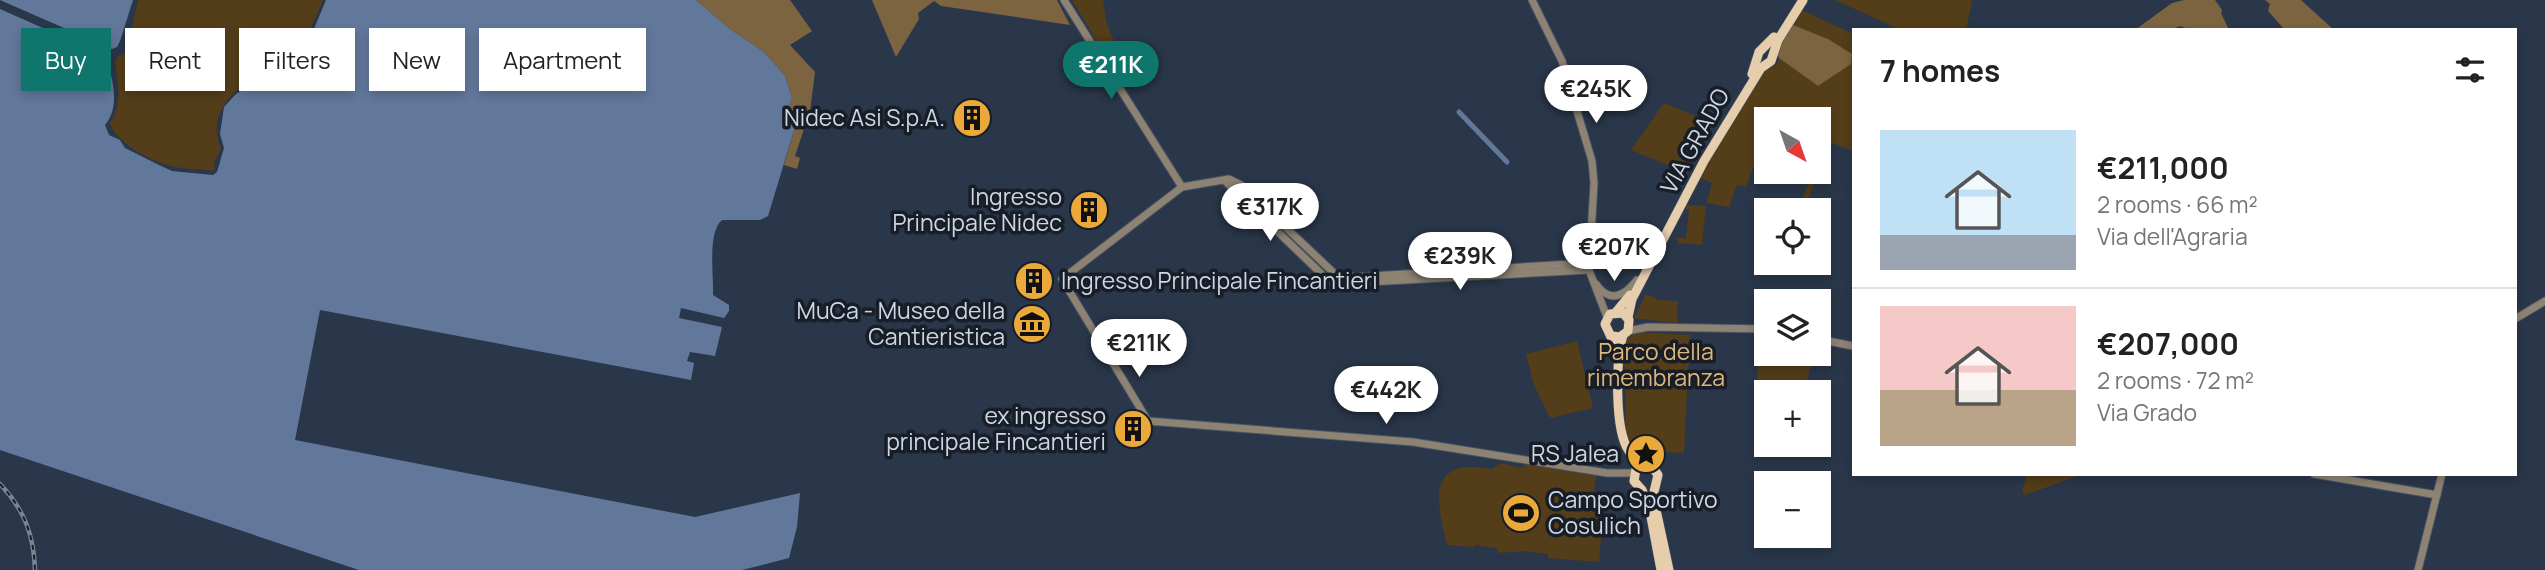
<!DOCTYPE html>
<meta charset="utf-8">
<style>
:root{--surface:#fff;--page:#f6f6f6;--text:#222;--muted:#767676;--line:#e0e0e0;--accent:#0f766e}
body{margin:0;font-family:Manrope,sans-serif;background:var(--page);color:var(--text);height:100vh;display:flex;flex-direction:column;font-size:26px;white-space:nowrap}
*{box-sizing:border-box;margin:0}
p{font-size:23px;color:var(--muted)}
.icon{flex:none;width:38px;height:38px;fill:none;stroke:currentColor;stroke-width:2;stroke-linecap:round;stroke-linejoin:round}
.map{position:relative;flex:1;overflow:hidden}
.panel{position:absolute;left:1852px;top:28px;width:665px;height:448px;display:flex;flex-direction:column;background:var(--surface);border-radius:0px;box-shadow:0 4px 10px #0003}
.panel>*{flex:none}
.banner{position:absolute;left:21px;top:28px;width:665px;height:63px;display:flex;gap:14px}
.needle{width:46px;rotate:140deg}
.buttons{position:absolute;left:1754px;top:107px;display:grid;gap:14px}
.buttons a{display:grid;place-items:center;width:77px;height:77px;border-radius:0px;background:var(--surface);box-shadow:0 4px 10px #0003;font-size:35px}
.price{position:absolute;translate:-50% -60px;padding:0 16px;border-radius:24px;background:#fff;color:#222;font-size:23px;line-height:46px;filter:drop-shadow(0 2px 4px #0008)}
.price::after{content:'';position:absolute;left:50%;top:42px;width:21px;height:16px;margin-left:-10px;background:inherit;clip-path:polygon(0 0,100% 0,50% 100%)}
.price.active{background:var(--accent);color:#fff}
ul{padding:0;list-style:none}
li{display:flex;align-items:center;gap:21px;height:175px;padding:0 28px}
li+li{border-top:2px solid var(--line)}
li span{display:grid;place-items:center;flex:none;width:196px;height:140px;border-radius:0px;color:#555}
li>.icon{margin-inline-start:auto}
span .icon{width:84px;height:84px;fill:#fffc;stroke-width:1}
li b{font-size:30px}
h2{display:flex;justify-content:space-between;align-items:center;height:84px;padding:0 28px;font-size:30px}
.pill{padding:0 24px;border-radius:0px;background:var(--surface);box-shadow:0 4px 10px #0003;font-size:24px;line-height:63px}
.pill.active{background:var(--accent);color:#fff}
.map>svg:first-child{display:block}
.green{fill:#543d19}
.forest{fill:#7d6440}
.water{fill:#62789b}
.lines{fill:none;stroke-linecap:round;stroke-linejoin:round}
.canal{stroke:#62789b;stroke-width:5}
.tertiary-casing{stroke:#485465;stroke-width:9}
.primary-casing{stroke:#485465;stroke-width:10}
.tertiary{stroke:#8e8373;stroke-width:7}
.primary{stroke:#e6cead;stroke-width:9}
.rail-casing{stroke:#798494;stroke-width:4.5}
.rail{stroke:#181e27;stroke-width:2;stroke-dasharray:5;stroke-linecap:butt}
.labels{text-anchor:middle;stroke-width:7;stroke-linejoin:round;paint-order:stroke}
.poi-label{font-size:23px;fill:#ced6e2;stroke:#181e27;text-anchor:end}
.street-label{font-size:23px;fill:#ced6e2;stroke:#181e27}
.park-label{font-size:23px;fill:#e0b77b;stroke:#181e27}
</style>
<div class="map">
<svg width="2545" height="570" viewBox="0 0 2545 570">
<rect width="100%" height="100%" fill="#2a374a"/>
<g class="green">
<path d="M138,0H323C315,19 306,42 291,57C285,62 274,66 267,70C236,87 205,111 221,149L214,162L215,171C201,168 185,170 171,166C151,161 117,144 110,123C123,103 118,85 115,62L117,57L127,52Z"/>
<path d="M1072,0H1103L1106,21L1130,82L1123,85Z"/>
<path d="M1835,0H1972L1967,26L1961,30H1901Z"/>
<path d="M1802,10L1853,34V151L1832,143L1804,208L1798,210L1813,172H1818V157L1824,143L1818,141V119H1783L1774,113L1772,119H1766V135L1746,187L1737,185L1729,207L1707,203L1712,183L1699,177L1764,71L1777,64L1779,58L1818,86L1828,39L1793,25Z"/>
<path d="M1664,103L1715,124L1693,155L1687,173L1631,150Z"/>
<path d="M1685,205L1706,206L1702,245L1678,243L1677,238H1686L1689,210L1683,208Z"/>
<path d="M1646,294L1659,300L1678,301L1677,323L1634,318Z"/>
<path d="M1637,332L1690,335L1684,453L1635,450L1626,436L1624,352L1625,340Z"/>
<path d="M1761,333L1766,334V354H1814L1804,392H1756Z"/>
<path d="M1577,341L1593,408L1550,418L1534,385L1526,354Z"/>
<path d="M1500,463L1522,468L1525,464L1596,476L1594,492L1601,506L1603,517L1599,562L1548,558V554L1526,551L1500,553L1496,548L1475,545L1474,547L1447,545C1436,499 1426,457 1493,469Z"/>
<path d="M2027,474H2083L2025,495L2022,491Z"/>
</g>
<g class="forest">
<path d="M696,0H790L812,31L790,45L815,72L810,111L795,156L800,158L797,169L784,165L796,124L791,122L786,111L792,98L785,76L764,52L730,29Z"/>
<path d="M872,0H1057L1070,25L941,6L934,1L918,13L919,19L896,57Z"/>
<path d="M2184,0H2215L2222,10L2221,13L2229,30H2191L2180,26L2171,30H2135L2172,3Z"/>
<path d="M2265,0H2301L2334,30H2285L2268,11L2270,4Z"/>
<path d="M1793,25L1828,39L1852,54L1851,64L1818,86L1779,58L1776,51Z"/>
</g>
<g class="water">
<path d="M0,0H133L120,41L117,47L112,49Z"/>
<path d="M326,0H696L730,29L764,52L785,76L792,98L786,112L791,122L796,124L768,216L760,220H722C707,233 714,276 713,295L729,305V311L724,318L681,308L679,318L722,327L715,356L690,352L687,361L694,363L691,380L320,310L295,440L695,517L800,493L797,527L789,558L742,570H359L0,450V9L106,56C112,78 121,106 105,125L109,135L120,140L125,148L159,165L172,171L213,175L217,172L224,148L220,134L224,107L236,94L294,59L311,36Z"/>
</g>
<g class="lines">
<path class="canal" d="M1459,112L1507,162"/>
<defs>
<g id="tertiary">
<path d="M1064,0L1182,187"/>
<path d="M1532,0L1562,61L1592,161L1594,183L1589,270L1607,317"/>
<path d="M1225,181L1332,284L1589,270"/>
<path d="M1588,263L1354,277L1336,275L1241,185L1229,179L1182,187L1062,279L1148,421L1413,442L1607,473H1634"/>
<path d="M1596,284C1610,304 1624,296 1637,280"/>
<path d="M2515,319L2545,301"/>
<path d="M1628,331L1648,327L1766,329"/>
<path d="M1818,339L1853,346"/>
<path d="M2314,474L2437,495"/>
<path d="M2418,570L2442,474"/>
</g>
<g id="primary">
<path d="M1752,74L1759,52L1774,37"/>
<path d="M1616,312L1630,295"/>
<path d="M1628,317L1632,299L1704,161L1761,68L1771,61L1778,40L1803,0"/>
<path d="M1623,335C1616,359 1614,430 1629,451C1637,462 1652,463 1658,475L1653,496L1669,570"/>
<path d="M1612,336L1620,337L1628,331L1629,320L1623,313L1610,314L1605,324L1618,352"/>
<path d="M1646,465L1636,469L1634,481L1642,490L1649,506L1661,570"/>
</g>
</defs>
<use href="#tertiary" class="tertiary-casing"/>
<use href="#primary" class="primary-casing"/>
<use href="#tertiary" class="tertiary"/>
<use href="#primary" class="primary"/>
<defs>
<g id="rail">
<path d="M1097,339L1104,354"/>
<path d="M0,484C24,509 34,535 35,570"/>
</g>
</defs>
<use href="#rail" class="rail-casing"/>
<use href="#rail" class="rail"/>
</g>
<defs>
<symbol id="building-disc" viewBox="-11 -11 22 22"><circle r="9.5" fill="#eba939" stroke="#181e27"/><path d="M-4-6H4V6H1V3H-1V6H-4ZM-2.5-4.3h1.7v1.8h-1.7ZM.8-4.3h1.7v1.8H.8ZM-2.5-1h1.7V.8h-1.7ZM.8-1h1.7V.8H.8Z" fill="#111"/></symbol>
<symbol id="museum-disc" viewBox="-11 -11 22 22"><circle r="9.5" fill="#eba939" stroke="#181e27"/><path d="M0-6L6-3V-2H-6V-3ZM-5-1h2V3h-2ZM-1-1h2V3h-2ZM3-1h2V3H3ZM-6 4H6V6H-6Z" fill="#111"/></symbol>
<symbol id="sight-disc" viewBox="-11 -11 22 22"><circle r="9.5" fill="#eba939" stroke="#181e27"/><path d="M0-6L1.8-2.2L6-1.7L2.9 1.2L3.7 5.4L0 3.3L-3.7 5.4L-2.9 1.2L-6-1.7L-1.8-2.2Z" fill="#111"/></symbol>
<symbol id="stadium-disc" viewBox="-11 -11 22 22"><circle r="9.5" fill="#eba939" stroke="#181e27"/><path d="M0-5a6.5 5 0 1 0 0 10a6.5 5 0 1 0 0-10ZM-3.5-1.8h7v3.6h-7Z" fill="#111"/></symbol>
</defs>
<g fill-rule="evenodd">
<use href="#building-disc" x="950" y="96" width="44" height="44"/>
<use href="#building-disc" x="1067" y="188" width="44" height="44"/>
<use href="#building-disc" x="1012" y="259" width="44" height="44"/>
<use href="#museum-disc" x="1010" y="302" width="44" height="44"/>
<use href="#building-disc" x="1111" y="407" width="44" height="44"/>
<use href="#sight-disc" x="1624" y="432" width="44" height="44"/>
<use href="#stadium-disc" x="1499" y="491" width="44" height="44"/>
</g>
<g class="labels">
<g class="poi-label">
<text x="945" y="126">Nidec Asi S.p.A.</text>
<text x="1062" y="205">Ingresso<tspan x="1062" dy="26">Principale Nidec</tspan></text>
<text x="1061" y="289" text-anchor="start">Ingresso Principale Fincantieri</text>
<text x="1005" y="319">MuCa - Museo della<tspan x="1005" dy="26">Cantieristica</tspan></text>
<text x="1106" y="424">ex ingresso<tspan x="1106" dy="26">principale Fincantieri</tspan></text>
<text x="1619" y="462">RS Jalea</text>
<text x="1548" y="508" text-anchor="start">Campo Sportivo<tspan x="1548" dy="26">Cosulich</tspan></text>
</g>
<g class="street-label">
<text transform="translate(1695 141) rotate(-61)" y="8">VIA GRADO</text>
</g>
<g class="park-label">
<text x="1656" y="360">Parco della<tspan x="1656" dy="26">rimembranza</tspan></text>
</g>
</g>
</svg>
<div class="buttons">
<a><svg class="needle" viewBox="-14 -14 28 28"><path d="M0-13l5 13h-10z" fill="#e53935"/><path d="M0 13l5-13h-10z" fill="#767676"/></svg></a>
<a><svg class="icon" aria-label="locate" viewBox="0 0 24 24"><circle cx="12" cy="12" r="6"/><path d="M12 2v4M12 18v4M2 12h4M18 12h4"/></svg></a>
<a><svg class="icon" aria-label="layers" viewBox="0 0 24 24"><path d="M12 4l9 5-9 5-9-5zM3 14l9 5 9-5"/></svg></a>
<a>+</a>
<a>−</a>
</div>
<b class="price active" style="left:1111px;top:101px">€211K</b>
<b class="price" style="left:1596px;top:125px">€245K</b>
<b class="price" style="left:1270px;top:243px">€317K</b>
<b class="price" style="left:1614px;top:283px">€207K</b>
<b class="price" style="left:1460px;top:292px">€239K</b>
<b class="price" style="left:1139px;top:379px">€211K</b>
<b class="price" style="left:1386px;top:426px">€442K</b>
<div class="banner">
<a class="pill active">Buy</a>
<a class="pill">Rent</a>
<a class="pill">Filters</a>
<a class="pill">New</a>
<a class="pill">Apartment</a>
</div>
<section class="panel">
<h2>7 homes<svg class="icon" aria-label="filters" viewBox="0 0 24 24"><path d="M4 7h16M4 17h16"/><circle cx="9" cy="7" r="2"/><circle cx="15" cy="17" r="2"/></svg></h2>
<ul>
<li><span style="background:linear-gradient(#bfe0f5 75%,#9aa5b1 0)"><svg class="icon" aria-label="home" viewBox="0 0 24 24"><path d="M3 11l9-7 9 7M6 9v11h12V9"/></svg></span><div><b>€211,000</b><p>2 rooms · 66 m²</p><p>Via dell'Agraria</p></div></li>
<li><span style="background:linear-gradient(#f6c9c9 60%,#b9a48a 0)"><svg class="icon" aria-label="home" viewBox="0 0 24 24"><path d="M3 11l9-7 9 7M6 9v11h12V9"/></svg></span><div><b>€207,000</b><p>2 rooms · 72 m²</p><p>Via Grado</p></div></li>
</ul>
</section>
</div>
